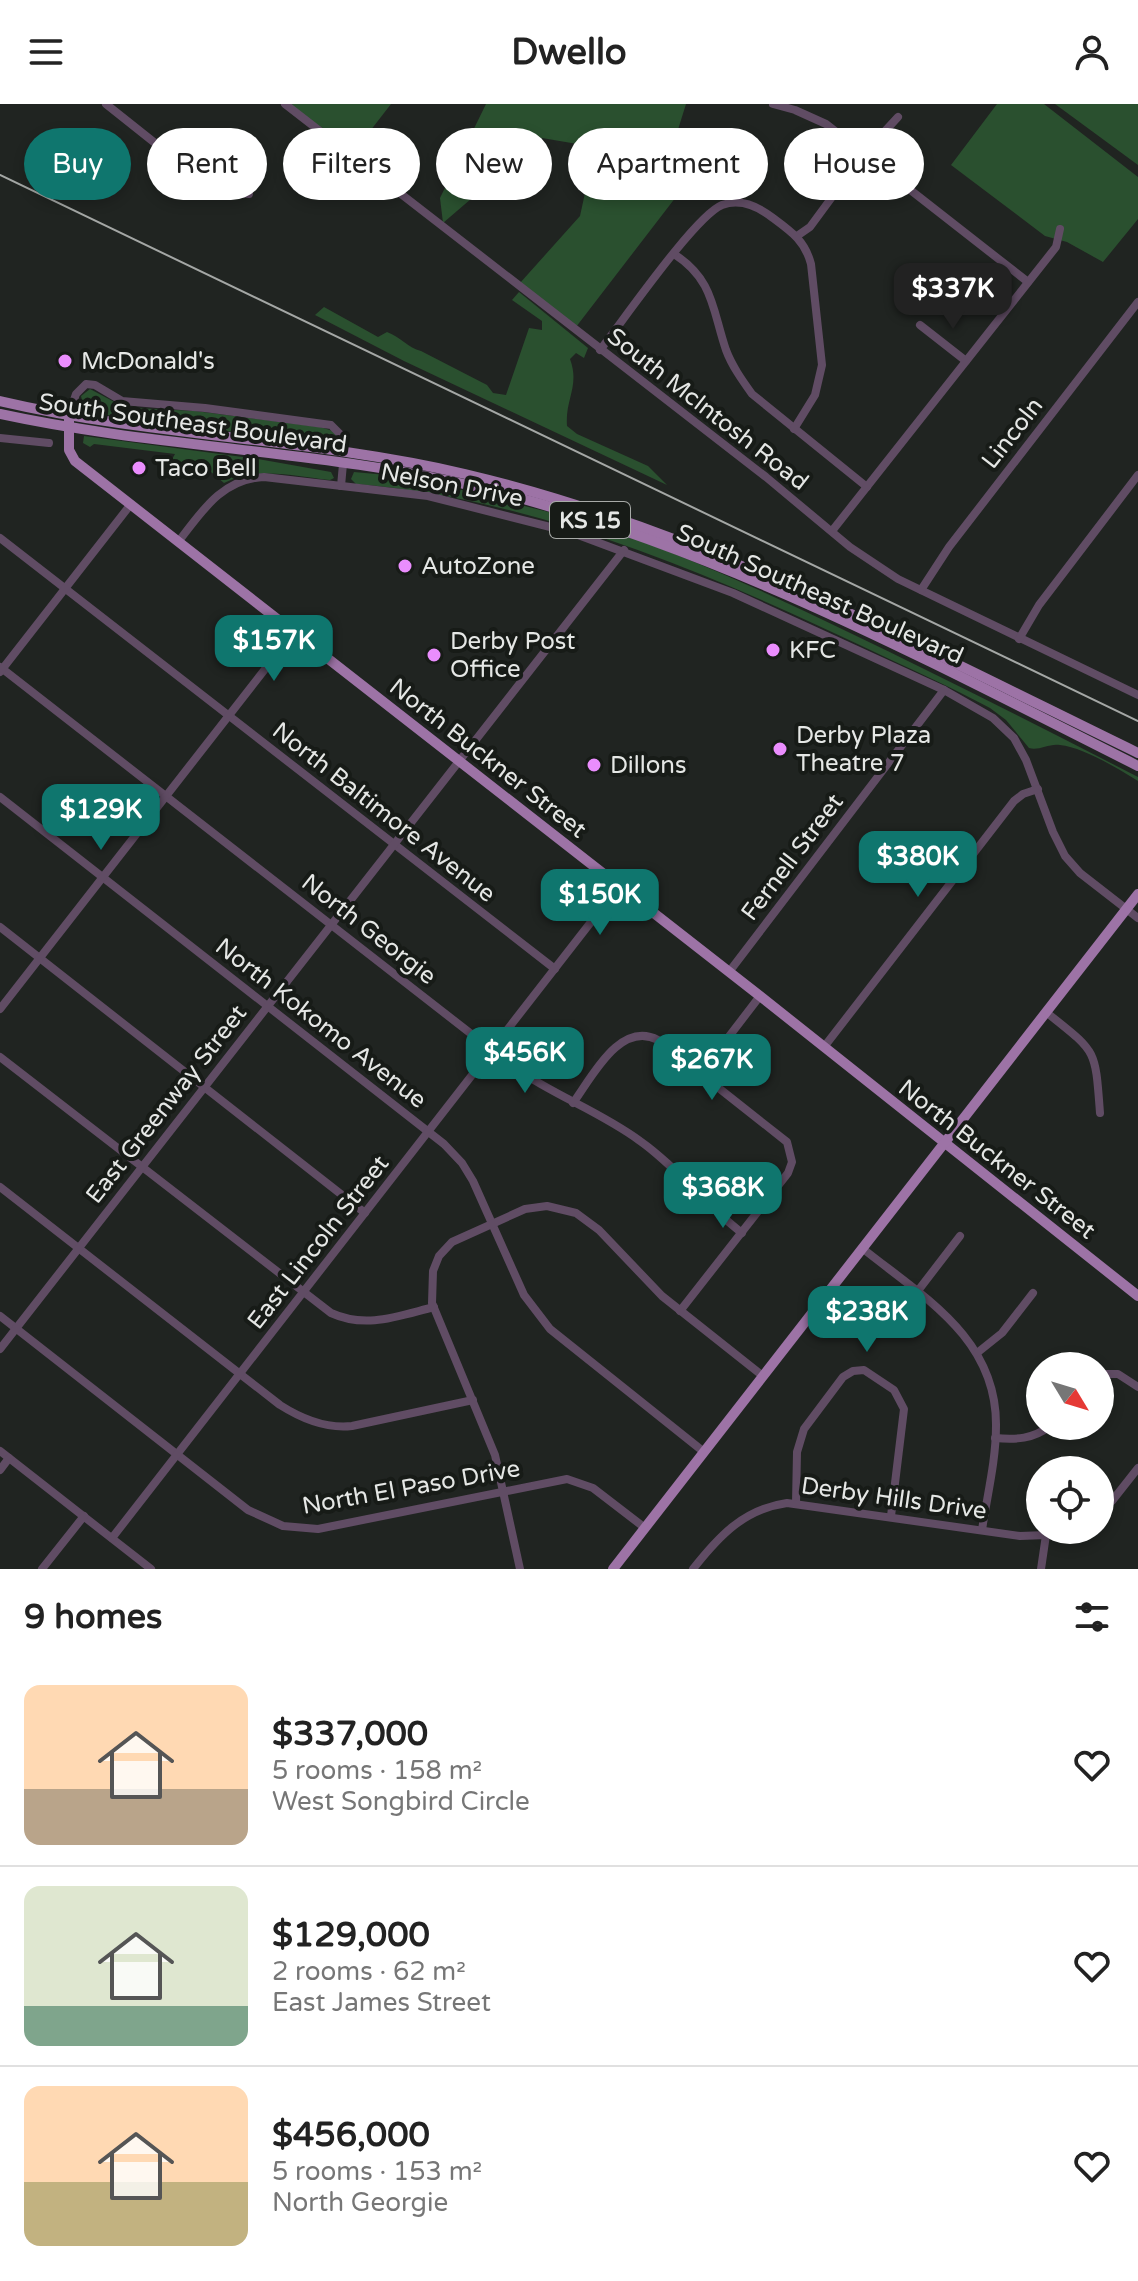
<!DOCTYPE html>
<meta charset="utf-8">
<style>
:root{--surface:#fff;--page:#f6f6f6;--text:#222;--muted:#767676;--line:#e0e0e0;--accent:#0f766e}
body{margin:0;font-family:"Varela Round",sans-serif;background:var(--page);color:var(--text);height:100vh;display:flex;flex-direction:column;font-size:30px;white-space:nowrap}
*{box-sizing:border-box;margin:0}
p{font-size:26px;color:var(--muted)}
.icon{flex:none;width:44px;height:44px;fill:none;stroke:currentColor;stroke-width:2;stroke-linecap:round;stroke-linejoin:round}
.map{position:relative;height:1465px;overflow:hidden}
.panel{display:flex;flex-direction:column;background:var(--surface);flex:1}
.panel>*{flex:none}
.guide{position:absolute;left:24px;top:24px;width:1090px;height:72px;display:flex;gap:16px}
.needle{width:52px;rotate:128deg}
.controls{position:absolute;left:1026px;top:1248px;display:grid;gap:16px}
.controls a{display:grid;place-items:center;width:88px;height:88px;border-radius:50%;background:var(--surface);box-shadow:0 4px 12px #0003;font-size:40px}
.price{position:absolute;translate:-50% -68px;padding:0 18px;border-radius:16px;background:var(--accent);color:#fff;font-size:26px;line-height:52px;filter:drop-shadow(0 2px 4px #0008)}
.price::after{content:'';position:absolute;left:50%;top:48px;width:24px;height:18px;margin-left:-12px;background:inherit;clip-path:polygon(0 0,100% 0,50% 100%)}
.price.on{background:#222;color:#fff}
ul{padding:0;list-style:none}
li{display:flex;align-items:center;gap:24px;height:200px;padding:0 24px}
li+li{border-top:2px solid var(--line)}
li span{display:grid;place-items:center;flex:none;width:224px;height:160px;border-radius:16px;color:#555}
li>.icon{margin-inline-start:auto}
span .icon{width:96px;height:96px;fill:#fffc;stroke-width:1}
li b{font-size:34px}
h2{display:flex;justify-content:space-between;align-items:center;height:96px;padding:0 24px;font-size:34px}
.tag{padding:0 28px;border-radius:36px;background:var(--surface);box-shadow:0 4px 12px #0003;font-size:28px;line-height:72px}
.tag.on{background:var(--accent);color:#fff}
header{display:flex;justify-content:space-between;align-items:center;height:104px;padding:0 24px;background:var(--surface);font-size:36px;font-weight:800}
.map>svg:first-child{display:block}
.green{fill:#2a502f}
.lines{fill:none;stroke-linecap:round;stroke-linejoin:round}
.minor{stroke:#604c64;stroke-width:8}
.major{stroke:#9d73a6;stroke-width:10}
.rail{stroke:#a4a7a5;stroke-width:2}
.poi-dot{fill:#ea8dfd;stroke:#171b17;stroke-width:3}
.labels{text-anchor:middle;stroke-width:8;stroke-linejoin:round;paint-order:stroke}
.shield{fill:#171b17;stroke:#a7aaa7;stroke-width:2}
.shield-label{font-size:22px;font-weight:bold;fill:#e5e7e5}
.poi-label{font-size:24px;fill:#e5e7e5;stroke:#171b17;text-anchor:start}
.street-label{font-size:24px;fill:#e5e7e5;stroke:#171b17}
</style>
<header><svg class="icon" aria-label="menu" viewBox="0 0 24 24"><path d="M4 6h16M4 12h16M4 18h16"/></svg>Dwello<svg class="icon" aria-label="person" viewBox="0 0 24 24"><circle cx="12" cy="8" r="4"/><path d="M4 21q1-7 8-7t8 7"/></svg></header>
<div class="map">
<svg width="1138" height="1465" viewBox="0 0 1138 1465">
<rect width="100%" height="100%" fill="#202421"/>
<g class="green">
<path d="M286,0H391L353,49Z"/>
<path d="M486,0H686L676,32L719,37L576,223L520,179L580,112L595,43L542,34L443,119L440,94Z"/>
<path d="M997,0H1044L1138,73V115L1103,158L1067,138L1045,132L951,61Z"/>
<path d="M1055,0H1138V61Z"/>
<path d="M519,188L588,244L584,254L576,249L570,255C580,282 565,295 567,322L577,330L648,362L667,381L404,257L315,211L324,203L378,233L387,228C401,233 408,244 421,247L487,281L493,289L506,291L529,224L542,226V217L512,196Z"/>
<path d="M90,285L120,301L134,304L195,307L320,323L333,327L339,336L332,341L91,309L86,305V299L83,300L81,292Z"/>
<path d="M84,332L258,355L331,368L334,374L330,376C293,372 259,362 224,379L204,362L170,359L175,350L94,340L90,343L83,339Z"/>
<path d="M354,368L387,371L497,393L498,402L501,397C621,421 736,474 846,527C944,574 1041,623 1138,673V677C1119,665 1082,643 1060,641C1049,639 1039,647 1029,644L1006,616L990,604C949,582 906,563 864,543C706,468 532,394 356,380L351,375Z"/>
</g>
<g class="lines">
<g class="minor">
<path d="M106,0L204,78L225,87L249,90"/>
<path d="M285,0L766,373L850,443L898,475L1138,591"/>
<path d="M773,0L795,6L826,20L1028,178"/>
<path d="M797,132L810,123L863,51L898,13"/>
<path d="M674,150C714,176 712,205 726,246C732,262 742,276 752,290L867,383"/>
<path d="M920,221L966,257"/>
<path d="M600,246C623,217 695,112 722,101C741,94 759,103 773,114C792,128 805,137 811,160L822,261L815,291L794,325"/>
<path d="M69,311L76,290L86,280L95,281L122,297L205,304L331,321L342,332L343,348"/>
<path d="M0,334L49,339"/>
<path d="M341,382L343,360"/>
<path d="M832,427L1056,143L1060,125"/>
<path d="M0,434L555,865"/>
<path d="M179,437C202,407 222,375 264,373L428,392L570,428L733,489L944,586L993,614L1014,634L1026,656L1053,728L1065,752L1080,769L1138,814"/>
<path d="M921,486L949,443L1138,198"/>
<path d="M1019,535L1039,501L1138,371"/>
<path d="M0,563L515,964C555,992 601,1008 640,1037C677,1063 705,1101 742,1129"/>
<path d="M0,568L131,400"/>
<path d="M0,693L444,1040L462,1059L473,1077L524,1191L550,1225L704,1348"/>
<path d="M0,823L365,1109"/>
<path d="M729,868L944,586"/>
<path d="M0,905L294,528"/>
<path d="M1046,908C1097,949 1095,943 1100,1009"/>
<path d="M824,943L1014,697L1023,690L1038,685"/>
<path d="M0,953L331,1209C366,1225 398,1212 434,1203"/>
<path d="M701,969L760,892"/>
<path d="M573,999C592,973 620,916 658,936L787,1038L792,1058L788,1069L680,1207"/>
<path d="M0,1083L280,1301C302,1315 326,1325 352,1322L473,1296"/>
<path d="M862,1144C923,1193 997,1234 996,1322C996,1357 987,1392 982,1426"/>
<path d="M917,1188L960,1132"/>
<path d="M0,1212L248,1406L283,1422L318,1425L567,1375L593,1384L645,1424"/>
<path d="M0,1245L624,446"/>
<path d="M977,1249L1002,1229L1033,1189"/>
<path d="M1100,1270H1118L1138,1283"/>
<path d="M995,1334C1016,1336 1033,1335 1050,1322"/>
<path d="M0,1347L151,1465"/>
<path d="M0,1366L9,1354"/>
<path d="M796,1399L797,1348L804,1325L843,1273L853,1267L864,1266L894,1286L904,1305L891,1412"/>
<path d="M1100,1407L1112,1397L1138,1364"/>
<path d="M112,1434L619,782"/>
<path d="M42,1465L84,1412"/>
<path d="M520,1465L495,1351L432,1199L433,1167L439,1152L452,1138L525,1105L547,1102L576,1109L599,1126L662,1192L763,1272"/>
<path d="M693,1465C719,1432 744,1405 787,1399L1020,1432L1046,1431L1065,1426"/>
<path d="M1041,1465L1046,1431"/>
</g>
<g class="major">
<path d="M0,297C153,333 312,334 465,370C702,426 920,543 1138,649"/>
<path d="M0,310C161,345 329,346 489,386C717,443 929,557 1138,662"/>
<path d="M69,311V346L75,357L760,892L1138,1192"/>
<path d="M613,1465L1138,790"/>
</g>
<path class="rail" d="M0,71L1138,617"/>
</g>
<g class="poi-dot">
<circle cx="65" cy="257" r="8"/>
<circle cx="139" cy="364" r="8"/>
<circle cx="405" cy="462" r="8"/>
<circle cx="773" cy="546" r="8"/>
<circle cx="434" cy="551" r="8"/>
<circle cx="780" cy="645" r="8"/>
<circle cx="594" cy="661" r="8"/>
</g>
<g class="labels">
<rect class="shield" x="550" y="398" width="80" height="36" rx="6"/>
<g class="shield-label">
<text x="590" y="424">KS 15</text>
</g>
<g class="poi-label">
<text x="81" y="265">McDonald's</text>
<text x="155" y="372">Taco Bell</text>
<text x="421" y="470">AutoZone</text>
<text x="450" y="545">Derby Post<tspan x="450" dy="28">Office</tspan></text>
<text x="789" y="554">KFC</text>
<text x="796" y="639">Derby Plaza<tspan x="796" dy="28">Theatre 7</tspan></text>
<text x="610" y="669">Dillons</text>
</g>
<g class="street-label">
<text transform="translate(708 305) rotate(38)" y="8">South McIntosh Road</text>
<text transform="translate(193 319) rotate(8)" y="8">South Southeast Boulevard</text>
<text transform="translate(1012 329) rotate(-52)" y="8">Lincoln</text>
<text transform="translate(452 381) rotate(11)" y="8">Nelson Drive</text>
<text transform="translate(820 490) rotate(24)" y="8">South Southeast Boulevard</text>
<text transform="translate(488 654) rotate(38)" y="8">North Buckner Street</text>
<text transform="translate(384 708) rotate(38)" y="8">North Baltimore Avenue</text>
<text transform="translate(792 753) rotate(-53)" y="8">Fernell Street</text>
<text transform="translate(369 825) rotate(38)" y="8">North Georgie</text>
<text transform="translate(321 919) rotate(38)" y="8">North Kokomo Avenue</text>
<text transform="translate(166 1000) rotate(-52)" y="8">East Greenway Street</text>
<text transform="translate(997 1055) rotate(38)" y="8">North Buckner Street</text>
<text transform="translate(318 1138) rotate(-52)" y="8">East Lincoln Street</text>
<text transform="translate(411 1383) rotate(-10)" y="8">North El Paso Drive</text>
<text transform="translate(894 1394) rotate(8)" y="8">Derby Hills Drive</text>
</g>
</g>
</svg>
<div class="controls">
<a><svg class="needle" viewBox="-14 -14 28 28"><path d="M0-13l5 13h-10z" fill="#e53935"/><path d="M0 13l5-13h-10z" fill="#767676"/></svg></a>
<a><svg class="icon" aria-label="locate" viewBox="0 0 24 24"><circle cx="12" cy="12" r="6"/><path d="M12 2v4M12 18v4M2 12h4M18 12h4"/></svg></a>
</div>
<b class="price on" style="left:953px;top:227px">$337K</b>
<b class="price" style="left:274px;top:579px">$157K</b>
<b class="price" style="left:101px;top:748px">$129K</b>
<b class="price" style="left:918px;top:795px">$380K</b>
<b class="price" style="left:600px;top:833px">$150K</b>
<b class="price" style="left:525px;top:991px">$456K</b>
<b class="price" style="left:712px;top:998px">$267K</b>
<b class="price" style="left:723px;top:1126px">$368K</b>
<b class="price" style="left:867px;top:1250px">$238K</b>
<div class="guide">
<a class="tag on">Buy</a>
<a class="tag">Rent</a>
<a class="tag">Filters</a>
<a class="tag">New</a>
<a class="tag">Apartment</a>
<a class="tag">House</a>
</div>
</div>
<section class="panel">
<h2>9 homes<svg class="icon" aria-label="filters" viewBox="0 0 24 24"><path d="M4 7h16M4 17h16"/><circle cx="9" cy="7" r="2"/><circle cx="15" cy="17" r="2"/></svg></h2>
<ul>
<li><span style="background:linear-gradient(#ffd9b3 65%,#b9a48a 0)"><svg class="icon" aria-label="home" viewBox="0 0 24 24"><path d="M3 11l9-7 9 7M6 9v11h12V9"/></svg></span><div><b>$337,000</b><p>5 rooms · 158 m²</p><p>West Songbird Circle</p></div><svg class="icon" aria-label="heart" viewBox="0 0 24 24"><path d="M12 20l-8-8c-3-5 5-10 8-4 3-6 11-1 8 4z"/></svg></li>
<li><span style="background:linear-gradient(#dfe7d0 75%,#7fa58c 0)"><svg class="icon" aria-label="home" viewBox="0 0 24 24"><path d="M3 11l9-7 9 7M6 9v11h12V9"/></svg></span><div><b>$129,000</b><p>2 rooms · 62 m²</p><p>East James Street</p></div><svg class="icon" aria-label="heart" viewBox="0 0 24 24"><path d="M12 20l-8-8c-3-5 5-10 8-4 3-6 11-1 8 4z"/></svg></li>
<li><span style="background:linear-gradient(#ffd9b3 60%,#c2b280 0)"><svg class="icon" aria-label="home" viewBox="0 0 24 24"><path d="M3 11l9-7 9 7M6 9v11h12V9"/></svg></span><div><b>$456,000</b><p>5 rooms · 153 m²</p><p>North Georgie</p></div><svg class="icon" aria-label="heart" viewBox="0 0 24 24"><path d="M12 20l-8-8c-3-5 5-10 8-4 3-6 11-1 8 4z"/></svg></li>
</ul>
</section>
